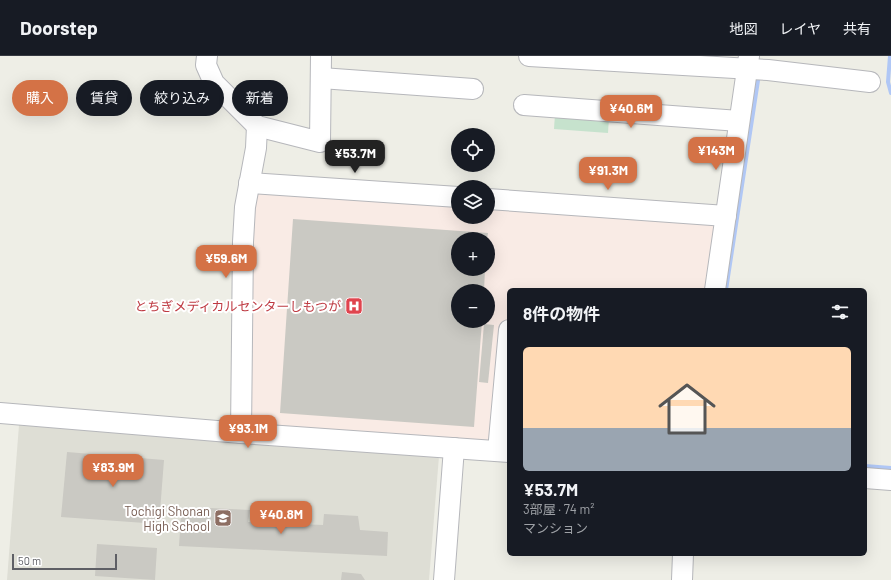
<!DOCTYPE html>
<html lang="ja">
<meta charset="utf-8">
<style>
:root{--surface:#171b24;--page:#242831;--text:#f1f3f6;--muted:#9ea1a6;--line:#363941;--accent:#d47246}
body{margin:0;font-family:Barlow,"Noto Sans JP",sans-serif;background:var(--page);color:var(--text);height:100vh;display:flex;flex-direction:column;font-size:15px;white-space:nowrap}
*{box-sizing:border-box;margin:0}
p{font-size:13px;color:var(--muted)}
.icon{flex:none;width:22px;height:22px;fill:none;stroke:currentColor;stroke-width:2;stroke-linecap:round;stroke-linejoin:round}
.map{position:relative;flex:1;overflow:hidden}
.side{position:absolute;left:507px;top:232px;width:360px;height:268px;display:flex;flex-direction:column;background:var(--surface);border-radius:6px;box-shadow:0 4px 16px #0002}
.side>*{flex:none}
.guide{position:absolute;left:12px;top:24px;width:380px;height:36px;display:flex;gap:8px}
.controls{position:absolute;left:451px;top:72px;display:grid;gap:8px}
.controls a{display:grid;place-items:center;width:44px;height:44px;border-radius:50%;background:var(--surface);box-shadow:0 4px 16px #0002;font-size:20px}
.scale{position:absolute;left:12px;bottom:10px;width:105px;box-sizing:border-box;padding-left:4px;border:2px solid #5e5f65;border-top:0;font-size:11px;line-height:14px;white-space:nowrap;color:#5e5f65;-webkit-text-stroke:3px #fff;paint-order:stroke}
.price{position:absolute;translate:-50% -34px;padding:0 9px;border-radius:8px;background:var(--accent);color:#fff;font-size:13px;line-height:26px;filter:drop-shadow(0 1px 2px #0008)}
.price::after{content:'';position:absolute;left:50%;top:24px;width:12px;height:9px;margin-left:-6px;background:inherit;clip-path:polygon(0 0,100% 0,50% 100%)}
.price.on{background:#222;color:#fff}
ul{padding:0;list-style:none}
li{display:grid;align-content:center;gap:8px;height:212px;padding:0 16px}
li span{display:grid;place-items:center;height:124px;border-radius:6px;color:#555}
li>.icon{margin-inline-start:auto}
span .icon{width:72px;height:72px;fill:#fffc;stroke-width:1}
li b{font-size:17px}
h2{display:flex;justify-content:space-between;align-items:center;height:48px;padding:0 16px;font-size:17px}
.chip{padding:0 14px;border-radius:18px;background:var(--surface);box-shadow:0 4px 16px #0002;font-size:14px;line-height:36px}
.chip.on{background:var(--accent);color:#fff}
header{display:flex;align-items:center;gap:24px;box-sizing:border-box;height:56px;padding:0 20px;background:var(--surface);border-bottom:1px solid var(--line)}
header strong{font-size:19px}
nav{display:flex;gap:22px;margin-inline-start:auto;font-size:14px}
.map>svg:first-child{display:block}
.education{fill:#deded5}
.medical{fill:#f9ebe5;fill-rule:evenodd}
.green{fill:#c6e2cd}
.lines{fill:none;stroke-linecap:round;stroke-linejoin:round}
.stream{stroke:#b0c7f5;stroke-width:4}
.building{fill:#cac9c3}
.minor-casing{stroke:#b6b7bb;stroke-width:22}
.minor{stroke:#fff;stroke-width:20}
.labels{text-anchor:middle;stroke-width:4;stroke-linejoin:round;paint-order:stroke}
.health-label{font-size:13px;fill:#be3a42;stroke:#fff;text-anchor:end}
.education-label{font-size:13px;fill:#785e54;stroke:#fff;text-anchor:end}
</style>
<header>
<strong>Doorstep</strong>
<nav><a>地図</a><a>レイヤ</a><a>共有</a></nav>
</header>
<div class="map">
<svg width="891" height="524" viewBox="0 0 891 524">
<rect width="100%" height="100%" fill="#eeeee6"/>
<path class="education" d="M19,369L439,400L429,524H7Z"/>
<path class="medical" d="M254,134L458,149V161H488V151L716,168L707,234H509V388L250,369V195ZM458,183H488V213H458ZM458,235H488V265H458Z"/>
<path class="green" d="M555,58L609,62L608,77L554,73Z"/>
<g class="lines">
<g class="stream">
<path d="M890,0L888,26L891,37"/>
<path d="M726,234L759,18"/>
<path d="M865,410L891,412"/>
</g>
</g>
<g class="building">
<path d="M293,163L488,177L487,183H458V213H485L484,235H458V265H482L474,371L280,357Z"/>
<path d="M484,268L494,269L488,327L479,326Z"/>
<path d="M67,396L164,404L159,468L61,461Z"/>
<path d="M210,452L250,454L248,466L323,469L324,458L358,460L360,474L388,476L387,500L179,490L181,459L210,461Z"/>
<path d="M97,488L157,492L155,524L95,520Z"/>
<path d="M342,516L361,518L365,524H341Z"/>
</g>
<g class="lines">
<defs>
<g id="minor">
<path d="M207,0L206,9L214,27L257,70L320,86L321,0"/>
<path d="M529,0L768,14L870,26"/>
<path d="M321,22L473,33"/>
<path d="M524,49L739,65"/>
<path d="M249,127L458,141"/>
<path d="M488,143L726,160"/>
<path d="M715,234L749,0"/>
<path d="M0,357L241,377L509,396"/>
<path d="M241,377L243,186L245,151L256,92L257,70"/>
<path d="M498,395L509,274"/>
<path d="M865,422L891,424"/>
<path d="M444,524L454,392"/>
<path d="M682,524L683,498"/>
</g>
</defs>
<use href="#minor" class="minor-casing"/>
<use href="#minor" class="minor"/>
</g>
<defs>
<symbol id="hospital-square" viewBox="-11 -11 22 22"><rect x="-9" y="-9" width="18" height="18" rx="4" fill="#e0444e" stroke="#fff"/><path d="M-5-5h3v3.5h4V-5h3V5h-3V1.5h-4V5h-3Z" fill="#fff"/></symbol>
<symbol id="school-square" viewBox="-11 -11 22 22"><rect x="-9" y="-9" width="18" height="18" rx="4" fill="#8d6e63" stroke="#fff"/><path d="M0-5L7-2L0 1L-7-2ZM-4 1L0 2.5L4 1V4Q0 6-4 4Z" fill="#fff"/></symbol>
</defs>
<g fill-rule="evenodd">
<use href="#hospital-square" x="344" y="240" width="20" height="20"/>
<use href="#school-square" x="213" y="452" width="20" height="20"/>
</g>
<g class="labels">
<g class="health-label">
<text x="341" y="255">とちぎメディカルセンターしもつが</text>
</g>
<g class="education-label">
<text x="210" y="460">Tochigi Shonan<tspan x="210" dy="15">High School</tspan></text>
</g>
</g>
</svg>
<div class="controls">
<a><svg class="icon" aria-label="locate" viewBox="0 0 24 24"><circle cx="12" cy="12" r="6"/><path d="M12 2v4M12 18v4M2 12h4M18 12h4"/></svg></a>
<a><svg class="icon" aria-label="layers" viewBox="0 0 24 24"><path d="M12 4l9 5-9 5-9-5zM3 14l9 5 9-5"/></svg></a>
<a>+</a>
<a>−</a>
</div>
<div class="scale">50 m</div>
<b class="price" style="left:631px;top:73px">¥40.6M</b>
<b class="price" style="left:716px;top:115px">¥143M</b>
<b class="price on" style="left:355px;top:118px">¥53.7M</b>
<b class="price" style="left:608px;top:135px">¥91.3M</b>
<b class="price" style="left:226px;top:223px">¥59.6M</b>
<b class="price" style="left:248px;top:393px">¥93.1M</b>
<b class="price" style="left:113px;top:432px">¥83.9M</b>
<b class="price" style="left:281px;top:479px">¥40.8M</b>
<div class="guide">
<a class="chip on">購入</a>
<a class="chip">賃貸</a>
<a class="chip">絞り込み</a>
<a class="chip">新着</a>
</div>
<section class="side">
<h2>8件の物件<svg class="icon" aria-label="filters" viewBox="0 0 24 24"><path d="M4 7h16M4 17h16"/><circle cx="9" cy="7" r="2"/><circle cx="15" cy="17" r="2"/></svg></h2>
<ul>
<li><span style="background:linear-gradient(#ffd9b3 65%,#9aa5b1 0)"><svg class="icon" aria-label="home" viewBox="0 0 24 24"><path d="M3 11l9-7 9 7M6 9v11h12V9"/></svg></span><div><b>¥53.7M</b><p>3部屋 · 74 m²</p><p>マンション</p></div></li>
</ul>
</section>
</div>
